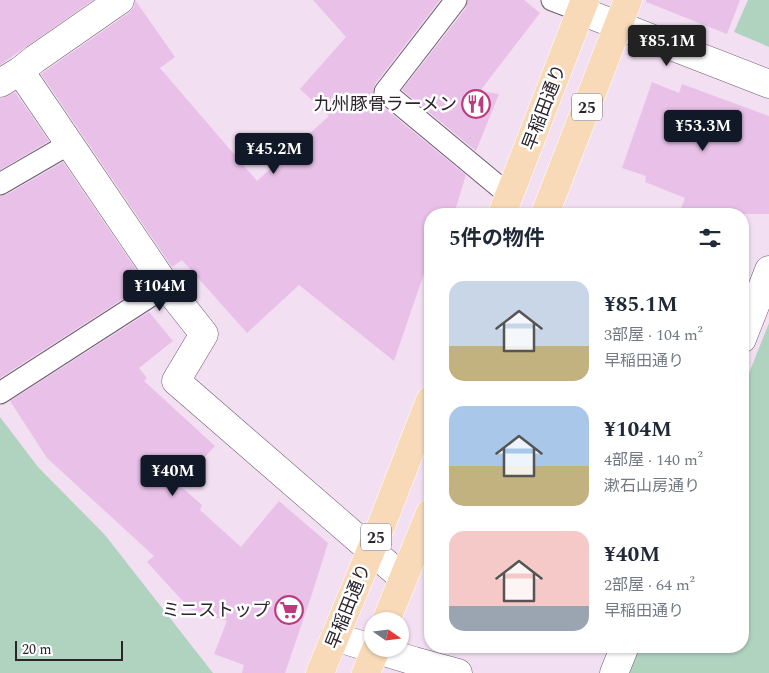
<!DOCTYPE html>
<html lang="ja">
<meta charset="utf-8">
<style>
:root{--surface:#fff;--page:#f2f2f3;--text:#1f2937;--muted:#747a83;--accent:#111827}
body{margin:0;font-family:Spectral,"Noto Sans JP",serif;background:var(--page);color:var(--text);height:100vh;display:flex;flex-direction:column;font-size:19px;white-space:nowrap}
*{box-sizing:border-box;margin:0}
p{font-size:16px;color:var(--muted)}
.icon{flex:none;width:28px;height:28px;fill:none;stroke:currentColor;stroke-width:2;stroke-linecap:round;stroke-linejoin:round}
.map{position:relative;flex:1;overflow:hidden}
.panel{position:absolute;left:424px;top:208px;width:325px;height:445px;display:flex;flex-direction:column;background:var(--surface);border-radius:20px;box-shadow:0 1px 4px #0004}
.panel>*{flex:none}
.needle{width:32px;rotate:104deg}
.fabs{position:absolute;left:364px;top:612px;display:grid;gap:10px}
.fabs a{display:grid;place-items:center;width:45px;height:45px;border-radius:50%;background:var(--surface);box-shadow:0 1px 4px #0004;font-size:25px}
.scale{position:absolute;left:15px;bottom:12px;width:108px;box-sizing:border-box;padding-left:5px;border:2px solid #2b242b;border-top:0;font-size:14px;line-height:18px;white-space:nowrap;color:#2b242b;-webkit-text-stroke:4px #fff;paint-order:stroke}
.price{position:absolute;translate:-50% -42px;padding:0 11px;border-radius:5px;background:var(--accent);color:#fff;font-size:16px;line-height:32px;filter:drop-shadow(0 1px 2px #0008)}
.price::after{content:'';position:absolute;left:50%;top:30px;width:15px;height:11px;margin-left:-8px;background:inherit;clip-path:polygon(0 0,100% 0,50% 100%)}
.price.active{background:#222;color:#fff}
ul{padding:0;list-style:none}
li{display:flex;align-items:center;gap:15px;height:125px;padding:0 25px}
li span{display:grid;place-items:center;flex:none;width:140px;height:100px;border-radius:15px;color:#555}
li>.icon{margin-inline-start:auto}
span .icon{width:60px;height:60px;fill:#fffc;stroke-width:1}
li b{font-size:21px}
h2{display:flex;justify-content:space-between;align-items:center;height:60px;padding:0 25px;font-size:21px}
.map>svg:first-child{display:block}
.green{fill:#b0d3c0}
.building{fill:#e8c0e8}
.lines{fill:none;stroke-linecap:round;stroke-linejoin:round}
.lane-casing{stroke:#6d5c6d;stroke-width:23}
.street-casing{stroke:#6d5c6d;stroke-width:29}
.secondary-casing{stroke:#6d5c6d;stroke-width:29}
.primary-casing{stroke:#fff;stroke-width:29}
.lane{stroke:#fff;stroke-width:21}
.street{stroke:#fff;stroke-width:28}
.secondary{stroke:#fff;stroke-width:28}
.primary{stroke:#f8dab8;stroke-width:28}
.labels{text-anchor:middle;stroke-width:5;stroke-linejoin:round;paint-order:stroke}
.shield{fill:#fff;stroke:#6b666b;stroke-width:1}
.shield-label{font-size:16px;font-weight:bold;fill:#2b242b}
.poi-label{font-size:18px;fill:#2b242b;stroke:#fff;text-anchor:end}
.street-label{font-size:18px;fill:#2b242b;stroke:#fff}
</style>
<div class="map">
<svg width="769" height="673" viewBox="0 0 769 673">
<rect width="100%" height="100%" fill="#f3dff2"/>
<g class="green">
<path d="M748,0H769V47L734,32Z"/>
<path d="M769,323V673H625L636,646H742L743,388Z"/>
<path d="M0,417L38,467L105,535L213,673H0Z"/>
</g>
<g class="building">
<path d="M0,0H93L0,65Z"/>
<path d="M135,0L175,57L160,68L257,181L329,116L300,89L346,37L313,0H440L375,84L373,91L374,97L377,102L466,175L454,214H430V256L394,361L299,285L247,333L182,260L172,267L41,74L129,13L134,7Z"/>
<path d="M468,0H524L540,13L480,91L499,94L476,151L402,90L466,8Z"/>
<path d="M646,0H740L727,34L646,2Z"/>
<path d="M652,82L679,93L682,84L769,116V214H679L685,198L645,182L646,176L622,168Z"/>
<path d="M15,92L49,141L0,170V99Z"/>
<path d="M63,162L146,284L0,378V196L6,195Z"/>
<path d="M149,312L173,341L139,368L147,378L144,381L215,446L179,485L202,505L200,510L241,547L279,501L328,543L312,594L285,673H242L244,665L214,654L227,621L190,609L147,562L154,556L47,458L10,401Z"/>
</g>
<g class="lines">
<defs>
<g id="lane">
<path d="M456,0L385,92L509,195"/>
<path d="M552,0L581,11"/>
<path d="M0,184L69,144"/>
<path d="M0,393L166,286"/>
</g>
<g id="street">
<path d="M20,71L166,286L204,334L176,381L403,578"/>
<path d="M0,83L20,71L35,59L120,0"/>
<path d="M742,339L769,270"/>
<path d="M335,637L414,661L458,673"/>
<path d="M614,673L625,646"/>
</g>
<path id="secondary" d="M581,11L769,84"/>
<g id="primary">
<path d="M502,214L585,0"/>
<path d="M545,214L628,0"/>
<path d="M386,621L430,513"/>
<path d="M320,673L383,521L430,400"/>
<path d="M366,673L376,649"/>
</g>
</defs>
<use href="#lane" class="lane-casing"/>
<use href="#street" class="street-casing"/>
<use href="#secondary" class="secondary-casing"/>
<use href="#primary" class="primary-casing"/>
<use href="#lane" class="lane"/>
<use href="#street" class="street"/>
<use href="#secondary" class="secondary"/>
<use href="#primary" class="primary"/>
</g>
<defs>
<symbol id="restaurant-ring" viewBox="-11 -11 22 22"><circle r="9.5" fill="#fff" stroke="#be3a7f" stroke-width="1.5"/><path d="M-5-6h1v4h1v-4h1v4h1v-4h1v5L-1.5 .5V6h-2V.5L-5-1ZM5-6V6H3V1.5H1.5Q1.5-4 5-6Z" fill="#be3a7f"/></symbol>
<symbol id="supermarket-ring" viewBox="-11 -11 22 22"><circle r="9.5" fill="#fff" stroke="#be3a7f" stroke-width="1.5"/><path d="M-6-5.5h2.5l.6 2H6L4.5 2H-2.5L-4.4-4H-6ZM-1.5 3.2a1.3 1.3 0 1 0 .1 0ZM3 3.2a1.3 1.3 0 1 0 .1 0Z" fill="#be3a7f"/></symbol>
</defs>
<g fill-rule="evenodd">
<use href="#restaurant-ring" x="460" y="88" width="32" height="32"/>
<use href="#supermarket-ring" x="273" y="594" width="32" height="32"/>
</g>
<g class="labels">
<g class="shield">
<rect x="572" y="93.5" width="30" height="27" rx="4"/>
<rect x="361" y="523.5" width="30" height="27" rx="4"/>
</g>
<g class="shield-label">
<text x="587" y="113">25</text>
<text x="376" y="543">25</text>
</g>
<g class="poi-label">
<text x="457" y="110">九州豚骨ラーメン</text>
<text x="270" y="616">ミニストップ</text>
</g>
<g class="street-label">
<text transform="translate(544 107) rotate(-69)" y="6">早稲田通り</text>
<text transform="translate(348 606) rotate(-68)" y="6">早稲田通り</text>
</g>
</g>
</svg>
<div class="fabs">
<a><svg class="needle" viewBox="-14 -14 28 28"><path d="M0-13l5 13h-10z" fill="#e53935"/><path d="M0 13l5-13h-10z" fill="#747a83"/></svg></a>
</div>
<div class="scale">20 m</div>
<b class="price active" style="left:667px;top:67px">¥85.1M</b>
<b class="price" style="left:703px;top:152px">¥53.3M</b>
<b class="price" style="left:274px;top:175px">¥45.2M</b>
<b class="price" style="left:160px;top:312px">¥104M</b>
<b class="price" style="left:173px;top:497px">¥40M</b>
<section class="panel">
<h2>5件の物件<svg class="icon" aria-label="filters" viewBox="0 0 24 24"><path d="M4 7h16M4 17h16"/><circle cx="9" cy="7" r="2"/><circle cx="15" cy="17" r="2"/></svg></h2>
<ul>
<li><span style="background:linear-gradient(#c9d6e8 65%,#c2b280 0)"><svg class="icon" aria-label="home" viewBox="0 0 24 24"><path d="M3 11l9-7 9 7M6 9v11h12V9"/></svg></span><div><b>¥85.1M</b><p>3部屋 · 104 m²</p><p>早稲田通り</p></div></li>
<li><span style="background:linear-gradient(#a9c7e8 60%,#c2b280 0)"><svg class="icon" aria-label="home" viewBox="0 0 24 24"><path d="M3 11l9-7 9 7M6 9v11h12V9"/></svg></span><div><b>¥104M</b><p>4部屋 · 140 m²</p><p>漱石山房通り</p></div></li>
<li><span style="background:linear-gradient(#f6c9c9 75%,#9aa5b1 0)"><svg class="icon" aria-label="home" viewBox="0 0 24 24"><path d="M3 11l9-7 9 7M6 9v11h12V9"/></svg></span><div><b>¥40M</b><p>2部屋 · 64 m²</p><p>早稲田通り</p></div></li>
</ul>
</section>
</div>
